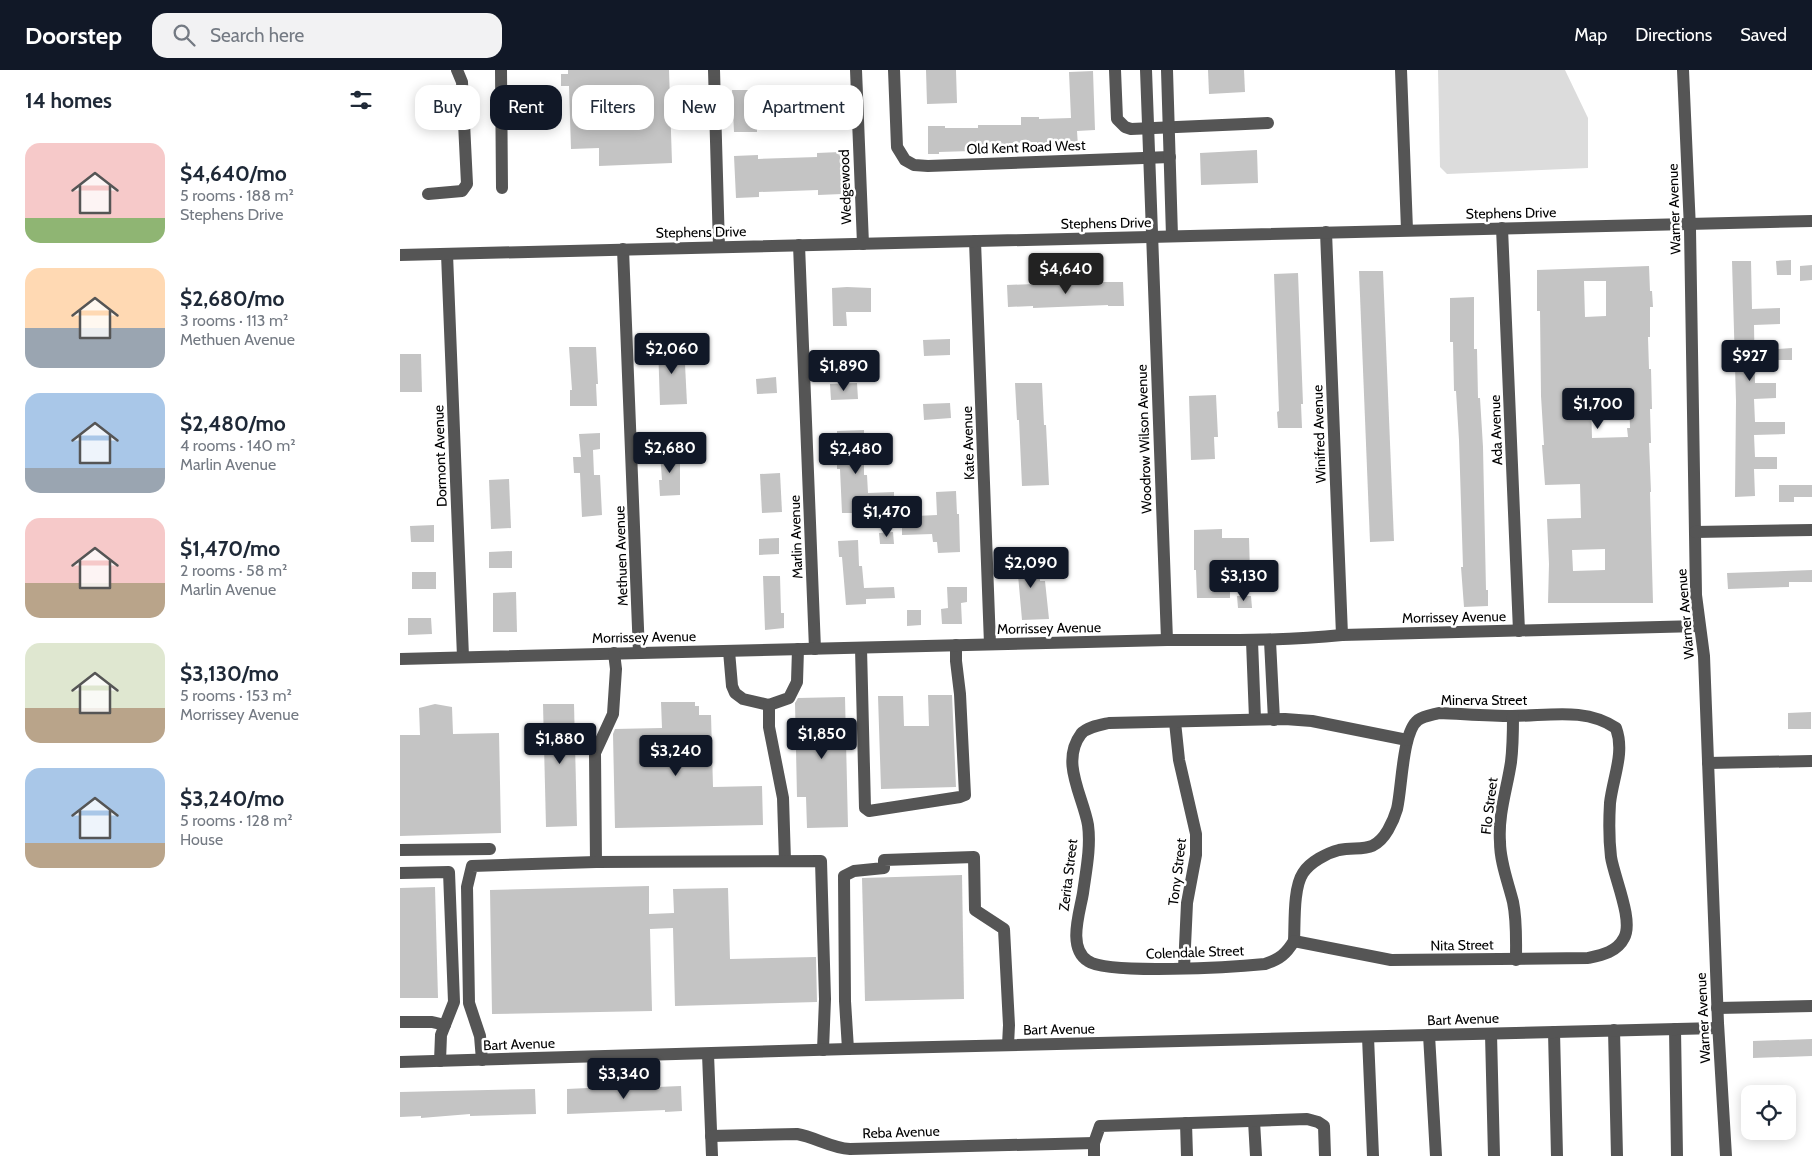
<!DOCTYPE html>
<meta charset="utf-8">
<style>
:root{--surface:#fff;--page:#f2f2f3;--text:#1f2937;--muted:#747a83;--accent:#111827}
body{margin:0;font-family:Cabin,sans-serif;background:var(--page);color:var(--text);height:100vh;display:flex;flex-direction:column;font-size:19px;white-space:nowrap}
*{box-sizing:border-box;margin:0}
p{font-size:16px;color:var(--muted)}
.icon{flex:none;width:28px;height:28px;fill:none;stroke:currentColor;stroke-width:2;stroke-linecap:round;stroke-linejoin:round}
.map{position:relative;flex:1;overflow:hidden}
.side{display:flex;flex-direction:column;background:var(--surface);width:400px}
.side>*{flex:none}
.guide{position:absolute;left:15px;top:15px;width:475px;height:45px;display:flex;gap:10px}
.controls{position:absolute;left:1341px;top:1015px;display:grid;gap:10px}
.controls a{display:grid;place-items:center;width:55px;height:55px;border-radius:10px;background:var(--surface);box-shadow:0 2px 12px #0003;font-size:25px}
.price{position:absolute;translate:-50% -42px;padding:0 11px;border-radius:5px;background:var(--accent);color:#fff;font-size:16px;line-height:32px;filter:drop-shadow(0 1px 2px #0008)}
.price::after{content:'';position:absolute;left:50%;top:30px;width:15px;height:11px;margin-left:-8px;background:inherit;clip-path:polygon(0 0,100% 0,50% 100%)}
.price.current{background:#222;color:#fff}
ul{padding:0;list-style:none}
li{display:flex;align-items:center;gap:15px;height:125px;padding:0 25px}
li span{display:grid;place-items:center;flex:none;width:140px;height:100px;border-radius:15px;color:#555}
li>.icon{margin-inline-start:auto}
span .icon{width:60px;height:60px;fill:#fffc;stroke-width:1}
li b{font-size:21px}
h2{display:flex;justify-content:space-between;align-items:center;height:60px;padding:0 25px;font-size:21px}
.tag{padding:0 18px;border-radius:15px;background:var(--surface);box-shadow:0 2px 12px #0003;font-size:18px;line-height:45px}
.tag.current{background:var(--accent);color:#fff}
header{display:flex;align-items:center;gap:30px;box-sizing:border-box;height:70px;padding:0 25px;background:var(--accent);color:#fff}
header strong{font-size:24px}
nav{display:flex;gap:28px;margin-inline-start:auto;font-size:18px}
.search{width:350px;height:45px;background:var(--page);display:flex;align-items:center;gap:12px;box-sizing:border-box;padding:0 18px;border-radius:15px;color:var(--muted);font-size:19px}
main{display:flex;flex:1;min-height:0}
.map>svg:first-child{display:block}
.green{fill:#dcdcdc}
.building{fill:#c4c4c4;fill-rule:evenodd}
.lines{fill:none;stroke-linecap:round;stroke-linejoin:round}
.minor{stroke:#555;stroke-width:12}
.labels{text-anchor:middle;stroke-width:5;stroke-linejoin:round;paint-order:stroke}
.street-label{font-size:14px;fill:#000;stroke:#fff}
</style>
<header>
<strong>Doorstep</strong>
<div class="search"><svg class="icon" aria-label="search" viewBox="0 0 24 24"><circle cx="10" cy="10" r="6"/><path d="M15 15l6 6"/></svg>Search here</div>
<nav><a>Map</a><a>Directions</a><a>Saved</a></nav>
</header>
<main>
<section class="side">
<h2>14 homes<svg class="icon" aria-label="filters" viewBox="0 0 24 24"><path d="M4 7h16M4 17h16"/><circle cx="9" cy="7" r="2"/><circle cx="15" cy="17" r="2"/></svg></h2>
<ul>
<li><span style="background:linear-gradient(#f6c9c9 75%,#8fb573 0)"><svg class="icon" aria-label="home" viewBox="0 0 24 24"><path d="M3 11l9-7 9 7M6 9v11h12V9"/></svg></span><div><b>$4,640/mo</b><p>5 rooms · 188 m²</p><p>Stephens Drive</p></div></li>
<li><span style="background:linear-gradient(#ffd9b3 60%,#9aa5b1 0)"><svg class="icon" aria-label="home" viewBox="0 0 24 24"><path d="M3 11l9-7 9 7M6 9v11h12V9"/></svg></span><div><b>$2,680/mo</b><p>3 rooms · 113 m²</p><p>Methuen Avenue</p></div></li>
<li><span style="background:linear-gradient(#a9c7e8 75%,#9aa5b1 0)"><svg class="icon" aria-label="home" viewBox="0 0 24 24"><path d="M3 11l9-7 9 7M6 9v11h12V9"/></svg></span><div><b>$2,480/mo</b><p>4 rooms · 140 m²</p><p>Marlin Avenue</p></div></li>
<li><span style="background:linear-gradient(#f6c9c9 65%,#b9a48a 0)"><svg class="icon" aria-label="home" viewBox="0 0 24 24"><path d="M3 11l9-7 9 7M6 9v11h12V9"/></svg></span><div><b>$1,470/mo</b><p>2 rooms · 58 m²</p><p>Marlin Avenue</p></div></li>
<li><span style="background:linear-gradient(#dfe7d0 65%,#b9a48a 0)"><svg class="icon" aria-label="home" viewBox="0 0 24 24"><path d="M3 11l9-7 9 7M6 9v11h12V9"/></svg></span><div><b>$3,130/mo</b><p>5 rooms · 153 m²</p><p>Morrissey Avenue</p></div></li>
<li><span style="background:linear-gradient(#a9c7e8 75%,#b9a48a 0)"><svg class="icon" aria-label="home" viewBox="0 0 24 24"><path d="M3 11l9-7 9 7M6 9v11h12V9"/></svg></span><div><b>$3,240/mo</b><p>5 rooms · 128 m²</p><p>House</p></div></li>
</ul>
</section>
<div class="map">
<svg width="1412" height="1086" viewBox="0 0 1412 1086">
<rect width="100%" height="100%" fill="#fff"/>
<path class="green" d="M1038,0H1165L1188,48V98L1047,104L1040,97Z"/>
<g class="building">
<path d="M168,0H269L272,93L199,96V78L171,79L169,16H161V4H168Z"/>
<path d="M526,0H556L557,33L527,34Z"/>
<path d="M808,0H844L845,22L809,24Z"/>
<path d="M693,1L695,60L677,61L678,76L638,77L637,72L609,73V78H603V80L539,82V84H528V56H545V58H578V55H621V47H639V49L671,48L669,2Z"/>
<path d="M438,17L440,58L417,59L416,54L357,56V62H334L332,20H356V23L415,21V18Z"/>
<path d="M857,80L858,113L801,115L800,83Z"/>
<path d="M440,82L442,124L418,125V120L359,122V127L336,128L334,86L358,85V89L417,87V83Z"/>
<path d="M1391,190V205H1377L1376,191Z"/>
<path d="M1332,191H1351L1352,239L1380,238V254L1354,255L1355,313H1376V328L1354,329L1355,352H1385V364L1354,365L1355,387H1377V399H1354L1355,426L1335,427L1336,331Z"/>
<path d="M1412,195V210L1400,211V196Z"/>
<path d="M1249,196L1250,221H1252L1253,237H1250V267H1248L1249,299H1251L1252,339H1250L1251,373H1249L1251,422H1250L1253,533H1148L1149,494L1147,449L1181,448L1180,414L1145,415L1142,375H1144L1141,326L1140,241H1137V200ZM1184,211H1206V246L1185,247ZM1229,330L1230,358H1227L1228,367L1192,368L1191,331ZM1205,479V500L1173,501L1172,480Z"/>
<path d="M959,201H983L994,471L970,472Z"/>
<path d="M898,203L903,334H901L902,358H878L877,342L879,341L874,204Z"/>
<path d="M681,212H723L724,236H708V235L633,238V236L608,237L607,215Z"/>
<path d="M447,217L471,218V242H446L447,256H433L432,218Z"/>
<path d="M1074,227V279H1077L1078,328H1080L1083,377L1086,520H1088V536L1064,537L1061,497H1063L1059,370L1056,321H1054L1053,272H1050V228Z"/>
<path d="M550,269V285L524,286L523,270Z"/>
<path d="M284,274L287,334L260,335L258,275Z"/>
<path d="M169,277H196L198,314H196L197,336H170V320H172Z"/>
<path d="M1392,278V290H1378V279Z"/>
<path d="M0,284H21L22,322H0Z"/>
<path d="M376,307L377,323L357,324L356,309Z"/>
<path d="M457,313L458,329L431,330L430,314Z"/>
<path d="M615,313H642L644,355H646L649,415L622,416L619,350H617Z"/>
<path d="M816,325L818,367H814L815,389L791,390L789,326Z"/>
<path d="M550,333L551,348L524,350L523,334Z"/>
<path d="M464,360V405H467L468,423L494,422V433L469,434V443H442L440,399H437V361Z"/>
<path d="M200,363V379L193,380L194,405H200L202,445L182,447L180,403H174L173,387H181L179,364Z"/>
<path d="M280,382V425L260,426L259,410H262L260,383Z"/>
<path d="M380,403L382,442L362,443L360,404Z"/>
<path d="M109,409L111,458L91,459L89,410Z"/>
<path d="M1379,415H1412V427H1394V432H1379Z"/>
<path d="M556,421L557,444H559L560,482L538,483L537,472H533L532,464L502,465V431H516V446L537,445L536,422Z"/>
<path d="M34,455V472H11L10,456Z"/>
<path d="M822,459V468H849L850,502H830V528H797L796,500H794V460Z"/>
<path d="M493,462L494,474H480L479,463Z"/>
<path d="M379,468V484L359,485V469Z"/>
<path d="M458,470L459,496H462L464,518L494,517L495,528L466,529V534L446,535L442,487H439L438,471Z"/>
<path d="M112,481V498H89V482Z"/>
<path d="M639,488L640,511H645L649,549L622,550L618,505H613L612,489Z"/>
<path d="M1412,500V512H1389V517L1328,519L1327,503Z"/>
<rect x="12" y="502" width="24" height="17"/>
<path d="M363,506H380L381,543H384V558L365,560Z"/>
<path d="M547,517H567V532L561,533L562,554H542L541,539L548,538Z"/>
<path d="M116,522L117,562H93V523Z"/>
<path d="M837,526H851L852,538H838Z"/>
<path d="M507,540H521V555L507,556Z"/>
<path d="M8,548H31L32,564L8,565Z"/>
<path d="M528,625H552L556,717L481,719L478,626H503L504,656H529Z"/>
<path d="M445,627L448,757L407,758L406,727H397L395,633L398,628Z"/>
<path d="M261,632H295V636H299V645H311L313,717L362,716L363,755L215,758L213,664L215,659L262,658Z"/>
<path d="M35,634L52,637L53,664L99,663L101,763L0,766V665H20L19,638Z"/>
<path d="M143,634H174L177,756L146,757Z"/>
<path d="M1411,642V659H1388V643Z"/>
<path d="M562,805L564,929L465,931L462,808Z"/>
<path d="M249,816V844L274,843L273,819L328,818L330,889L416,887L417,932L275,936L273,858L250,859L252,941L92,944L90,820Z"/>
<path d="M35,817L38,928H0V818Z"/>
<path d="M1412,969V986L1353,988V971Z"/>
<path d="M257,1015V1017L281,1016L282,1041L265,1042V1040L167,1044V1019L208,1017V1018L240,1017V1016Z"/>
<path d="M135,1019L136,1044L70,1046V1044L21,1048V1046L0,1047V1022Z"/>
</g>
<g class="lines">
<g class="minor">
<path d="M101,0L102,118"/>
<path d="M314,0L319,177"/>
<path d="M456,0L463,174"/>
<path d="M494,0L497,77L505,90L514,95L528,96L770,87"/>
<path d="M715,0L717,49L725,57L731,59L868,53"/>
<path d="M746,0L767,570"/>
<path d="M767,0L772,166"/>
<path d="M1001,0L1007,160"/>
<path d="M1283,0L1290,159L1296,525L1304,586L1318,953L1326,1086"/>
<path d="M28,124L62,121L67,114L62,12L57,0"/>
<path d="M1102,158L1119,561"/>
<path d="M926,162L942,565"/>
<path d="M575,171L590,574"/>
<path d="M399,175L415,579"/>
<path d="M223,179L239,583"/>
<path d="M47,184L63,587"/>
<path d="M0,185L1412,151"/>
<path d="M1295,462L1412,460"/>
<path d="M852,571L855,649"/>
<path d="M870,571L874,650"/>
<path d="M461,578L465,738L469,741L560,727L565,725L560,624L556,591V575"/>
<path d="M329,581L332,616L335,623L343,629L369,635L389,628L397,612L398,579"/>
<path d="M0,589L767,570C826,570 884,571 942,565L1299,556"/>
<path d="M369,635V657L383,728L385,791"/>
<path d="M1039,643C1064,644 1088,646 1112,646C1148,646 1185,637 1216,658C1225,683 1213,707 1210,733C1209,750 1209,770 1211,787C1214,807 1234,851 1224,868C1217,882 1202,885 1188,888L991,890L894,871C895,853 893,818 903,803C910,792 927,783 939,780C961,776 974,784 988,760C992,753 995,746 997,739C1002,719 1002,662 1018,650C1024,646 1032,645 1039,643Z"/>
<path d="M1113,646C1113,661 1113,676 1111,692C1107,719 1098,744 1100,772C1100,792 1108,812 1113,832C1117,851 1116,870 1116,890"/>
<path d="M775,652L779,690L796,764V785L787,833L784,898"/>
<path d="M1308,693L1412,691"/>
<path d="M0,780L90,779"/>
<path d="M196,792L195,683L213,644L216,599L214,583"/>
<path d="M0,803L49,802L54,932L41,965L40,991"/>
<path d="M894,871C886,884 880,889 865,894C835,897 708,905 688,891C667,878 680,842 683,823C686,801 691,777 688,755C683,726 660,692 681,664C687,657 700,655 709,653L885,649L912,651L1007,670"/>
<path d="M1317,938L1412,936"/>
<path d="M0,952H32L45,955"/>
<path d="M1275,959L1277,1086"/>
<path d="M1214,960L1217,1086"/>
<path d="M1154,962L1157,1086"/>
<path d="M1091,964L1094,1086"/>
<path d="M1029,965L1036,1086"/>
<path d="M968,967L973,1086"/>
<path d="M448,979L445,931L444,806L454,801L484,798V790L574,787L575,840L604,859L609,955L608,975"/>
<path d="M308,984L312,1086"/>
<path d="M82,990L80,966L69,933L67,817L72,796L196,792L421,791L425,929L423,980"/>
<path d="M0,992L448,979L1318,958"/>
<path d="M854,1051L856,1086"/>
<path d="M786,1053L787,1086"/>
<path d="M311,1066L397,1064C415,1067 431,1078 450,1079L694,1073"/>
<path d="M694,1086V1073L700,1056L907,1049L918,1052L924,1056L925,1086"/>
</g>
</g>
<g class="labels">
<g class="street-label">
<text transform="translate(626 77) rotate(-2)" y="5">Old Kent Road West</text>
<text transform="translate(445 117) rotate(-92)" y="5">Wedgewood</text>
<text transform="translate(1274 139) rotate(-92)" y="5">Warner Avenue</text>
<text transform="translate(1111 143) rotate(-1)" y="5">Stephens Drive</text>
<text transform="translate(706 153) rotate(-1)" y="5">Stephens Drive</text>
<text transform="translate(301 162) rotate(-1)" y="5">Stephens Drive</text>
<text transform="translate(1096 360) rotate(-92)" y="5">Ada Avenue</text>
<text transform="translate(919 364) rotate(-92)" y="5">Winifred Avenue</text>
<text transform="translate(744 369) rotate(-92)" y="5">Woodrow Wilson Avenue</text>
<text transform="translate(568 373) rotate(-92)" y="5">Kate Avenue</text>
<text transform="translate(40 386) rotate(-92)" y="5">Dormont Avenue</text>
<text transform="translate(396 467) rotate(-92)" y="5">Marlin Avenue</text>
<text transform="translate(221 486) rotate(-92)" y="5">Methuen Avenue</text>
<text transform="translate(1285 544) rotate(-95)" y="5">Warner Avenue</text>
<text transform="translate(1054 547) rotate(-1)" y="5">Morrissey Avenue</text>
<text transform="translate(649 558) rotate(-1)" y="5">Morrissey Avenue</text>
<text transform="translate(244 567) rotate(-1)" y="5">Morrissey Avenue</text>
<text x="1084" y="635">Minerva Street</text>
<text transform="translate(1089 736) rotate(-83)" y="5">Flo Street</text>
<text transform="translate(777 802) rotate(-83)" y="5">Tony Street</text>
<text transform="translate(668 805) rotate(-83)" y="5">Zerita Street</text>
<text transform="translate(1062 875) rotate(-1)" y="5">Nita Street</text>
<text transform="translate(795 882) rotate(-2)" y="5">Colendale Street</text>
<text transform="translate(1303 948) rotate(-93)" y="5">Warner Avenue</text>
<text transform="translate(1063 949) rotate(-2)" y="5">Bart Avenue</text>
<text transform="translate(659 959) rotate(-1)" y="5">Bart Avenue</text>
<text transform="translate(119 974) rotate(-2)" y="5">Bart Avenue</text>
<text transform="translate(501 1062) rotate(-2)" y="5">Reba Avenue</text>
</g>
</g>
</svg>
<div class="controls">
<a><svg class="icon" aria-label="locate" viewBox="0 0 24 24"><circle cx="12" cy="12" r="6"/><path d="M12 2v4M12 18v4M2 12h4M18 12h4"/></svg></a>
</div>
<b class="price current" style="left:666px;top:225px">$4,640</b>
<b class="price" style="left:272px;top:305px">$2,060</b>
<b class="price" style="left:1350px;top:312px">$927</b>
<b class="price" style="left:444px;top:322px">$1,890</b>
<b class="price" style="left:1198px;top:360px">$1,700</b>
<b class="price" style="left:270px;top:404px">$2,680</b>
<b class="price" style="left:456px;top:405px">$2,480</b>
<b class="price" style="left:487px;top:468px">$1,470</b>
<b class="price" style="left:631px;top:519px">$2,090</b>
<b class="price" style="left:844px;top:532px">$3,130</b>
<b class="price" style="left:422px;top:690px">$1,850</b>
<b class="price" style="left:160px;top:695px">$1,880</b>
<b class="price" style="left:276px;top:707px">$3,240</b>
<b class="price" style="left:224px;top:1030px">$3,340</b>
<div class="guide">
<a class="tag">Buy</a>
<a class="tag current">Rent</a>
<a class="tag">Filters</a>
<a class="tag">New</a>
<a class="tag">Apartment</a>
</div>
</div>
</main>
